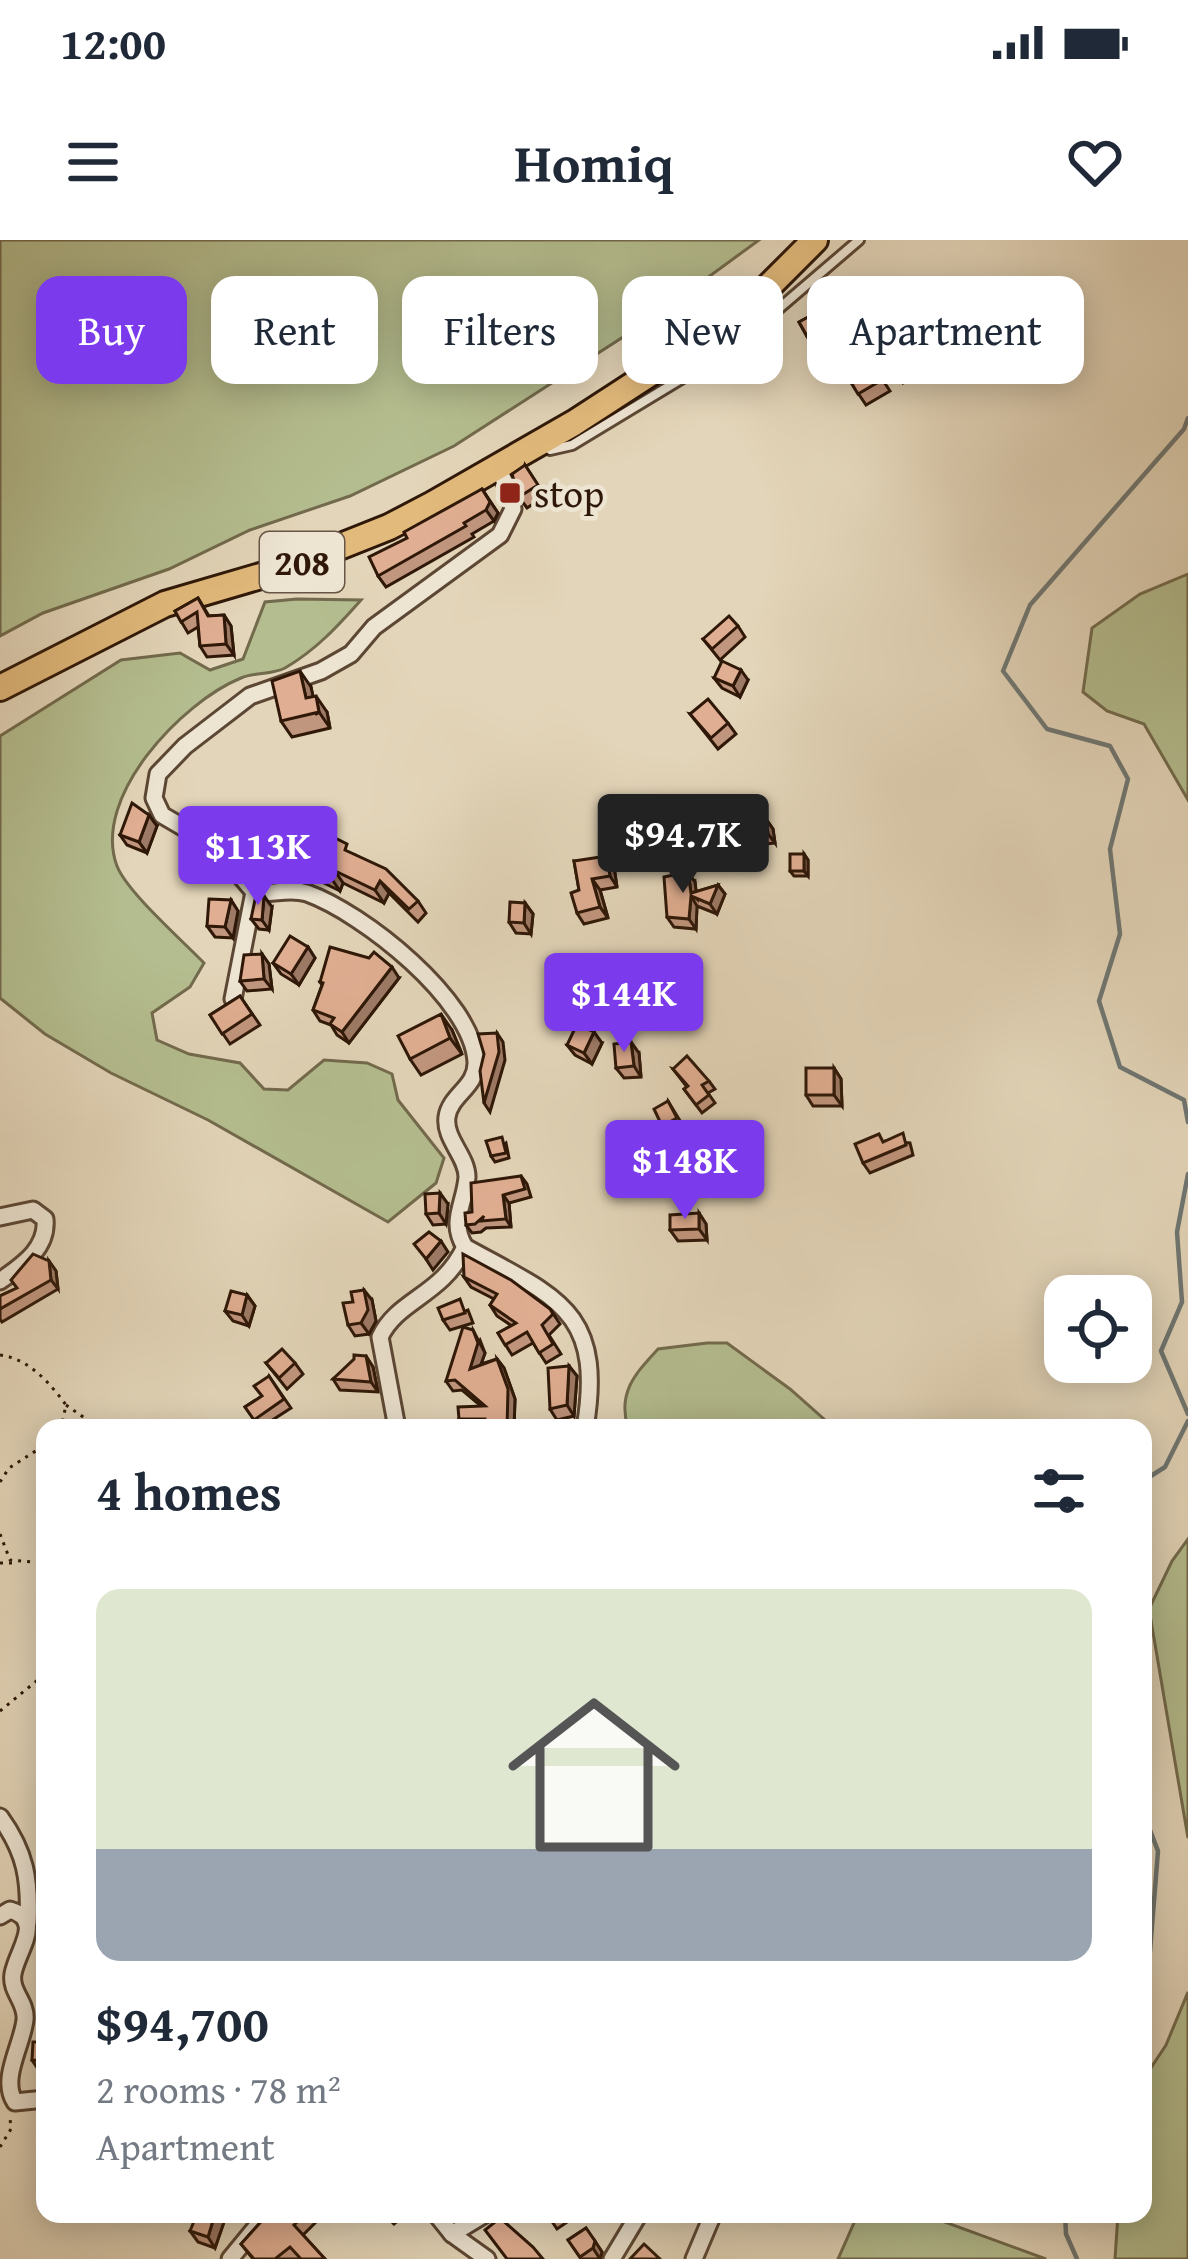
<!DOCTYPE html>
<meta charset="utf-8">
<style>
:root{--surface:#fff;--page:#f6f6f7;--text:#1f2937;--muted:#747a83;--line:#e0e1e3;--accent:#7c3aed}
body{margin:0;font-family:"Gentium Book Plus",serif;background:var(--page);color:var(--text);height:100vh;display:flex;flex-direction:column;font-size:45px;white-space:nowrap}
*{box-sizing:border-box;margin:0}
p{font-size:39px;color:var(--muted)}
.icon{flex:none;width:66px;height:66px;fill:none;stroke:currentColor;stroke-width:2;stroke-linecap:round;stroke-linejoin:round}
.map{position:relative;flex:1;overflow:hidden}
.drawer{position:absolute;left:36px;top:1179px;width:1116px;height:804px;display:flex;flex-direction:column;background:var(--surface);border-radius:24px;box-shadow:0 6px 30px #0003}
.drawer>*{flex:none}
.guide{position:absolute;left:36px;top:36px;width:1116px;height:108px;display:flex;gap:24px}
.tools{position:absolute;left:1044px;top:1035px;display:grid;gap:24px}
.tools a{display:grid;place-items:center;width:108px;height:108px;border-radius:24px;background:var(--surface);box-shadow:0 6px 30px #0003;font-size:60px}
.price{position:absolute;translate:-50% -102px;padding:0 27px;border-radius:12px;background:var(--accent);color:#fff;font-size:39px;line-height:78px;filter:drop-shadow(0 3px 6px #0008)}
.price::after{content:'';position:absolute;left:50%;top:72px;width:36px;height:27px;margin-left:-18px;background:inherit;clip-path:polygon(0 0,100% 0,50% 100%)}
.price.on{background:#222;color:#fff}
ul{padding:0;list-style:none}
li{display:grid;align-content:center;gap:24px;height:636px;padding:0 60px}
li+li{border-top:3px solid var(--line)}
li span{display:grid;place-items:center;height:372px;border-radius:24px;color:#555}
li>.icon{margin-inline-start:auto}
span .icon{width:216px;height:216px;fill:#fffc;stroke-width:1}
li b{font-size:51px}
h2{display:flex;justify-content:space-between;align-items:center;height:144px;padding:0 60px;font-size:51px}
.pill{padding:0 42px;border-radius:24px;background:var(--surface);box-shadow:0 6px 30px #0003;font-size:42px;line-height:108px}
.pill.on{background:var(--accent);color:#fff}
.status{display:flex;justify-content:space-between;align-items:center;height:84px;padding:0 60px;background:var(--surface);direction:ltr}
.status svg{height:33px;fill:currentColor}
header{display:flex;justify-content:space-between;align-items:center;height:156px;padding:0 60px;background:var(--surface);font-size:54px;font-weight:800}
.map>svg:first-child{display:block}
.green{fill:#b4bd8f;stroke:#726a4c;stroke-width:3}
.lines{fill:none;stroke-linecap:round;stroke-linejoin:round}
.stream{stroke:#6f7773;stroke-width:4.5}
.service-casing{stroke:#5c4734;stroke-width:14}
.minor-casing{stroke:#5c4734;stroke-width:21}
.primary-casing{stroke:#2f1808;stroke-width:30}
.path{stroke:#2f1808;stroke-width:3;stroke-dasharray:3 6;stroke-linecap:butt}
.service{stroke:#ede4d2;stroke-width:8}
.minor{stroke:#ede4d2;stroke-width:15}
.primary{stroke:#e2ba7c;stroke-width:24}
.wall{fill:#c1967e;stroke:#2f1808;stroke-width:3}
.shaded-wall{fill:#9d7a66;stroke:#2f1808;stroke-width:3}
.building{fill:#e0ae92;stroke:#2f1808;stroke-width:3}
.poi-dot{fill:#8f2418;stroke:#ede4d2;stroke-width:4.5}
.labels{text-anchor:middle;stroke-width:9;stroke-linejoin:round;paint-order:stroke}
.shield{fill:#ede4d2;stroke:#685545;stroke-width:3}
.shield-label{font-size:36px;font-weight:bold;fill:#2f1808}
.poi-label{font-size:39px;fill:#2f1808;stroke:#ede4d2;text-anchor:start}
</style>
<div class="status"><b>12:00</b><svg viewBox="0 0 49 12"><path d="M0 12V9h3v3zM5 12V6h3v6zM10 12V3h3v9zM15 12V0h3v12zM26 1h20v11H26zM47 4h2v5h-2z"/></svg></div>
<header><svg class="icon" aria-label="menu" viewBox="0 0 24 24"><path d="M4 6h16M4 12h16M4 18h16"/></svg>Homiq<svg class="icon" aria-label="heart" viewBox="0 0 24 24"><path d="M12 20l-8-8c-3-5 5-10 8-4 3-6 11-1 8 4z"/></svg></header>
<div class="map">
<svg width="1188" height="2019" viewBox="0 0 1188 2019">
<rect width="100%" height="100%" fill="#e3d5b9"/>
<filter id="stains"><feTurbulence type="fractalNoise" baseFrequency=".00167" numOctaves="4"/><feColorMatrix values="0 0 0 0 .2 0 0 0 0 .09 0 0 0 0 .02 0 0 0 .5 -.17"/></filter>
<radialGradient id="worn" r=".72"><stop offset=".6" stop-color="#630" stop-opacity="0"/><stop offset="1" stop-color="#630" stop-opacity=".3"/></radialGradient>
<g class="green">
<path d="M0,0H759L651,79L454,206L350,256L250,290L169,329L43,373L0,396Z"/>
<path d="M1188,334V560L1144,484L1107,471L1083,452L1092,388L1140,354Z"/>
<path d="M297,359L361,360C338,386 316,410 285,428C272,435 255,432 241,438C182,462 91,557 117,626C127,652 183,701 204,723L190,747L152,773L157,800L189,814L240,823L264,849L288,850L324,820L367,823L392,834L398,860L444,918L436,943L388,982L208,880L111,833L45,794L0,758V496L121,420L180,413L210,430L243,419L265,362Z"/>
<path d="M707,1103H727L790,1149L834,1188H628C617,1152 636,1133 658,1109Z"/>
<path d="M1188,1299V1598L1149,1369L1172,1321Z"/>
<path d="M1188,1752V2019H1115L1118,1974H1143V1840L1166,1805Z"/>
<path d="M858,1974H923L1046,2019H838Z"/>
</g>
<g class="lines">
<g class="stream">
<path d="M1188,178L1184,189L1030,365L1003,431L1047,489L1110,506L1128,539L1110,609L1120,694L1099,761L1120,827L1184,860L1188,882"/>
<path d="M1188,934L1177,992L1182,1062L1161,1111L1188,1174"/>
<path d="M1143,1241L1165,1227L1188,1181"/>
<path d="M1143,1572L1158,1611L1150,1711L1143,1739"/>
<path d="M1065,1974L1066,1994L1077,2019"/>
</g>
<defs>
<path id="service" d="M546,206L550,210L572,205L734,107L859,0"/>
<g id="minor">
<path d="M497,226L510,253L513,269L500,295L374,387L351,414L321,431L250,456L185,506L158,534L154,558L162,575L215,606L254,652C272,655 289,647 307,653C363,673 473,760 476,822C477,847 450,855 447,877C444,899 467,916 467,937C465,964 449,981 465,1007C555,1057 605,1069 585,1188"/>
<path d="M233,759L254,652"/>
<path d="M0,977L33,970L45,979C48,1009 21,1026 0,1041"/>
<path d="M397,1188L380,1097C398,1059 442,1056 465,1007"/>
<path d="M0,1577C26,1613 30,1640 28,1683"/>
<path d="M0,1676L10,1670C45,1680 17,1710 13,1734C10,1752 27,1762 25,1780C22,1806 0,1839 15,1862L45,1859"/>
<path d="M436,1974L452,1994L487,2019"/>
<path d="M452,1994L485,1974"/>
<path d="M230,2019L267,1974"/>
<path d="M612,2019L639,1974"/>
<path d="M694,2019L713,1974"/>
</g>
<path id="primary" d="M0,448L165,364L281,330L389,287L433,264L574,183L708,96L751,64L815,0"/>
</defs>
<use href="#service" class="service-casing"/>
<use href="#minor" class="minor-casing"/>
<use href="#primary" class="primary-casing"/>
<g class="path">
<path d="M0,1115C28,1118 50,1143 66,1165L61,1188"/>
<path d="M66,1165L99,1188"/>
<path d="M0,1242L9,1228L45,1205"/>
<path d="M0,1294L10,1320L45,1323"/>
<path d="M0,1323H16"/>
<path d="M0,1471L45,1434"/>
<path d="M0,1907L11,1889L10,1878"/>
</g>
<use href="#service" class="service"/>
<use href="#minor" class="minor"/>
<use href="#primary" class="primary"/>
</g>
<g class="wall">
<path d="M812,75L823,95L810,102L799,82Z"/>
<path d="M877,109L924,118L930,127L903,143Z"/>
<path d="M876,130L890,151L866,165L852,144Z"/>
<path d="M525,225L545,256L527,268L519,257Z"/>
<path d="M482,249L498,273L494,281L472,294L474,297L386,347L378,336L407,298Z"/>
<path d="M198,358L209,376L224,375L231,386L234,415L207,417L200,406L198,387L188,393L175,371Z"/>
<path d="M738,386L745,397L720,420L703,399Z"/>
<path d="M714,438L748,440L740,457L722,448Z"/>
<path d="M311,447L313,457L327,472L330,488L292,497L281,481Z"/>
<path d="M690,474L728,483L736,494L718,509Z"/>
<path d="M683,575L691,586L692,599L667,601L659,591Z"/>
<path d="M766,579L773,589L775,603L701,611L694,601L737,583Z"/>
<path d="M157,586L147,613L127,605L120,595Z"/>
<path d="M288,605L316,606L355,615L418,661L426,673L418,682L389,653L384,663L343,643L340,651L310,636L308,641L303,640L278,626L260,640L235,607Z"/>
<path d="M804,614L808,620V636H794L790,631Z"/>
<path d="M574,621L614,627L617,647L600,650L608,678L584,684L577,673L579,650Z"/>
<path d="M695,642L696,652L718,645L725,654L717,674L697,666L696,689L674,687L667,677Z"/>
<path d="M231,660L238,671L233,698L215,697L207,686Z"/>
<path d="M525,663L533,674L531,694L516,693L509,682Z"/>
<path d="M272,667L269,690L259,689L251,679Z"/>
<path d="M308,707L315,718L299,745L281,734L273,723Z"/>
<path d="M262,714L269,724L272,749L247,751L240,741Z"/>
<path d="M643,722L650,733L646,759L631,756L623,746Z"/>
<path d="M399,738L349,803L337,795L331,785L320,781L313,770L322,745L320,742Z"/>
<path d="M240,756L260,785L230,804L210,775Z"/>
<path d="M681,758L676,783L656,779L649,769Z"/>
<path d="M452,790L462,814L421,835L410,819Z"/>
<path d="M602,803L592,824L575,815L567,805Z"/>
<path d="M639,813L641,837L624,838L616,828Z"/>
<path d="M834,828L841,839L842,866H813L806,855Z"/>
<path d="M673,829L709,841L715,849L708,853L715,863L702,873L684,849L687,847Z"/>
<path d="M668,861L685,889L670,897L662,886Z"/>
<path d="M885,901L910,903L913,915L870,933L863,923Z"/>
<path d="M506,903L509,918L495,922L491,916Z"/>
<path d="M521,936L527,944L531,957L509,963L511,987L486,988L481,992L472,993L466,985L472,972Z"/>
<path d="M448,964L446,984L433,985L426,974Z"/>
<path d="M699,973L706,984L707,1000L678,1001L670,990Z"/>
<path d="M49,1021L56,1031L58,1049L2,1082L0,1079V1056L17,1048Z"/>
<path d="M464,1037L550,1069L560,1084L549,1095L561,1114L546,1123L533,1103L512,1115L498,1093L512,1086L497,1076L490,1065L494,1059L471,1047Z"/>
<path d="M247,1055L255,1066L249,1086L233,1081L225,1071Z"/>
<path d="M372,1060L376,1081L369,1094L355,1096L348,1085Z"/>
<path d="M468,1070L473,1083L450,1090L443,1080Z"/>
<path d="M480,1100L485,1113L481,1124L497,1119L504,1128L515,1159L514,1188H465L459,1179L481,1166L462,1150L453,1151L446,1141Z"/>
<path d="M366,1116L373,1127L378,1152L340,1150L333,1139Z"/>
<path d="M266,1123H295L303,1134L287,1149Z"/>
<path d="M569,1126L577,1136L574,1176L557,1180L550,1169Z"/>
<path d="M269,1136L291,1168L260,1188L245,1167L262,1156Z"/>
<path d="M45,1802V1829H38L32,1820Z"/>
<path d="M268,1974H319L321,1977L303,1995L325,2019H253L241,2004Z"/>
<path d="M384,1974H406L394,1984Z"/>
<path d="M547,1974H579L557,1989Z"/>
<path d="M587,1974H605L592,1981Z"/>
<path d="M225,1979L215,2008L198,2002L190,1991Z"/>
<path d="M586,1988L602,2012L600,2019H581L568,2000Z"/>
</g>
<g class="shaded-wall">
<path d="M482,249L498,273L494,281L486,270Z"/>
<path d="M224,375L231,386L234,415L226,404Z"/>
<path d="M741,430L748,440L740,457L733,446Z"/>
<path d="M300,431L311,447L317,475L306,458Z"/>
<path d="M316,456L327,472L330,488L319,472Z"/>
<path d="M149,575L157,586L147,613L139,602Z"/>
<path d="M683,575L691,586L692,599L684,588Z"/>
<path d="M766,579L773,589L775,603L768,594Z"/>
<path d="M804,614L808,620V636L804,631Z"/>
<path d="M607,616L614,627L617,647L610,636Z"/>
<path d="M301,624L310,636L308,641L299,628Z"/>
<path d="M335,631L343,643L340,651L331,638Z"/>
<path d="M688,632L695,642L697,659L691,653Z"/>
<path d="M592,639L600,650L608,678L600,667Z"/>
<path d="M380,641L389,653L384,663L375,650Z"/>
<path d="M718,645L725,654L717,674L710,664Z"/>
<path d="M264,656L272,667L269,690L262,680Z"/>
<path d="M691,656L697,666L696,689L689,679Z"/>
<path d="M231,660L238,671L233,698L225,687Z"/>
<path d="M525,663L533,674L531,694L524,683Z"/>
<path d="M308,707L315,718L299,745L291,734Z"/>
<path d="M262,714L269,724L272,749L264,739Z"/>
<path d="M643,722L650,733L646,759L638,748Z"/>
<path d="M392,727L399,738L349,803L342,792Z"/>
<path d="M673,747L681,758L676,783L669,772Z"/>
<path d="M441,774L452,790L462,814L450,798Z"/>
<path d="M594,792L602,803L592,824L584,813Z"/>
<path d="M497,793L503,802L505,820L490,872L484,863Z"/>
<path d="M631,802L639,813L641,837L634,826Z"/>
<path d="M834,828L841,839L842,866L834,855Z"/>
<path d="M440,953L448,964L446,984L439,973Z"/>
<path d="M503,955L509,963L511,987L506,979Z"/>
<path d="M699,973L706,984L707,1000L699,989Z"/>
<path d="M441,1001L448,1012L433,1030L426,1019Z"/>
<path d="M49,1021L56,1031L58,1049L51,1040Z"/>
<path d="M364,1050L372,1060L376,1081L369,1094L361,1083Z"/>
<path d="M247,1055L255,1066L249,1086L242,1075Z"/>
<path d="M473,1090L485,1113L476,1138L470,1129Z"/>
<path d="M366,1116L373,1127L378,1152L371,1142Z"/>
<path d="M497,1119L504,1128L515,1159L514,1188H507Z"/>
<path d="M569,1126L577,1136L574,1176L567,1165Z"/>
<path d="M215,1974H221L225,1979L215,2008L208,1997Z"/>
<path d="M595,2001L602,2012L600,2019L593,2008Z"/>
</g>
<g class="building">
<path d="M812,75L819,90L807,96L799,82Z"/>
<path d="M900,90L924,118L897,134L877,109Z"/>
<path d="M876,130L882,140L858,154L852,144Z"/>
<path d="M525,225L538,245L519,257L512,234Z"/>
<path d="M482,249L490,262L486,270L464,283L466,286L378,336L369,317L407,298L404,292Z"/>
<path d="M198,358L208,376L224,375L226,404L200,406L197,372L181,382L175,371Z"/>
<path d="M729,376L738,386L712,409L703,399Z"/>
<path d="M722,421L741,430L733,446L714,438Z"/>
<path d="M300,431L306,458L316,456L319,472L281,481L272,441Z"/>
<path d="M708,459L728,483L711,498L690,474Z"/>
<path d="M132,563L149,575L139,602L120,595Z"/>
<path d="M683,575L684,588L659,591L658,577Z"/>
<path d="M733,577V583L766,579L768,594L694,601L692,580Z"/>
<path d="M269,580L288,605L294,594L316,606L323,592L347,604L345,610L386,629L418,661L409,669L380,641L375,650L335,631L331,638L301,624L299,628L294,627L269,614L252,628L235,607Z"/>
<rect x="790" y="614" width="14" height="17"/>
<path d="M607,616L610,636L592,639L600,667L577,673L571,653L579,650L574,621Z"/>
<path d="M688,632L691,653L718,645L710,664L691,656L689,679L667,677L664,637Z"/>
<path d="M256,655L264,656L262,680L251,679Z"/>
<path d="M209,659L231,660L225,687L207,686Z"/>
<path d="M510,662L525,663L524,683L509,682Z"/>
<path d="M290,696L308,707L291,734L273,723Z"/>
<path d="M330,707L369,718L374,712L392,727L342,792L330,784L334,778L313,770L323,743L320,742Z"/>
<path d="M262,714L264,739L240,741L244,715Z"/>
<path d="M628,719L643,722L638,748L623,746Z"/>
<path d="M653,744L673,747L669,772L649,769Z"/>
<path d="M240,756L252,774L222,794L210,775Z"/>
<path d="M441,774L450,798L410,819L398,796Z"/>
<path d="M577,784L594,792L584,813L567,805Z"/>
<path d="M497,793L499,812L484,863L480,831L484,814L478,794Z"/>
<path d="M631,802L634,826L616,828L614,804Z"/>
<path d="M687,816L709,841L702,845L709,855L696,865L684,849L688,846L673,829Z"/>
<rect x="806" y="828" width="28" height="27"/>
<path d="M668,861L677,878L662,886L654,869Z"/>
<path d="M903,893L906,905L863,923L855,904L879,894L883,902Z"/>
<path d="M502,897L506,913L491,916L486,901Z"/>
<path d="M521,936L525,949L503,955L506,979L481,981L484,976L475,984L466,985L465,973L472,972L471,943Z"/>
<path d="M440,953L439,973L426,974L425,954Z"/>
<path d="M699,973V989L670,990V975Z"/>
<path d="M429,992L441,1001L426,1019L414,1004Z"/>
<path d="M33,1014L49,1021L51,1040L0,1069V1056L17,1048L11,1040Z"/>
<path d="M463,1014L511,1040L550,1069L553,1074L542,1085L553,1104L539,1113L527,1092L505,1105L498,1093L516,1083L490,1065L497,1054L464,1037Z"/>
<path d="M364,1050L368,1070L361,1083L348,1085L343,1063L353,1062L351,1052Z"/>
<path d="M231,1051L247,1055L242,1075L225,1071Z"/>
<path d="M460,1059L465,1073L443,1080L438,1068Z"/>
<path d="M463,1087L473,1090L478,1103L470,1129L497,1119L508,1149L507,1188H486L485,1179H459L458,1167L485,1166L455,1140L446,1141Z"/>
<path d="M282,1109L295,1123L279,1138L266,1123Z"/>
<path d="M354,1115L366,1116L371,1142L333,1139L354,1119Z"/>
<path d="M569,1126L567,1165L550,1169L548,1128Z"/>
<path d="M269,1136L284,1159L254,1180L245,1167L262,1156L254,1146Z"/>
<path d="M343,1181L346,1188H323V1187Z"/>
<path d="M33,1802H45V1821L32,1820Z"/>
<path d="M197,1974H215L208,1997L190,1991Z"/>
<path d="M268,1974H305L294,1985L325,2019H301L290,2007L275,2019H254L241,2004Z"/>
<path d="M500,1978L533,2007L543,2019H507L485,1990Z"/>
<path d="M586,1988L595,2001L593,2008L580,2017L568,2000Z"/>
<path d="M644,2004L660,2019H630Z"/>
</g>
<rect class="poi-dot" x="498" y="241" width="24" height="24" rx="6"/>
<g class="labels">
<rect class="shield" x="260" y="292" width="84" height="60" rx="9"/>
<g class="shield-label">
<text x="302" y="335">208</text>
</g>
<g class="poi-label">
<text x="534" y="267">stop</text>
</g>
</g>
<rect width="100%" height="100%" filter="url(#stains)"/>
<rect width="100%" height="100%" fill="url(#worn)"/>
</svg>
<div class="tools">
<a><svg class="icon" aria-label="locate" viewBox="0 0 24 24"><circle cx="12" cy="12" r="6"/><path d="M12 2v4M12 18v4M2 12h4M18 12h4"/></svg></a>
</div>
<b class="price on" style="left:683px;top:656px">$94.7K</b>
<b class="price" style="left:258px;top:668px">$113K</b>
<b class="price" style="left:624px;top:815px">$144K</b>
<b class="price" style="left:685px;top:982px">$148K</b>
<div class="guide">
<a class="pill on">Buy</a>
<a class="pill">Rent</a>
<a class="pill">Filters</a>
<a class="pill">New</a>
<a class="pill">Apartment</a>
</div>
<section class="drawer">
<h2>4 homes<svg class="icon" aria-label="filters" viewBox="0 0 24 24"><path d="M4 7h16M4 17h16"/><circle cx="9" cy="7" r="2"/><circle cx="15" cy="17" r="2"/></svg></h2>
<ul>
<li><span style="background:linear-gradient(#dfe7d0 70%,#9aa5b1 0)"><svg class="icon" aria-label="home" viewBox="0 0 24 24"><path d="M3 11l9-7 9 7M6 9v11h12V9"/></svg></span><div><b>$94,700</b><p>2 rooms · 78 m²</p><p>Apartment</p></div></li>
</ul>
</section>
</div>
